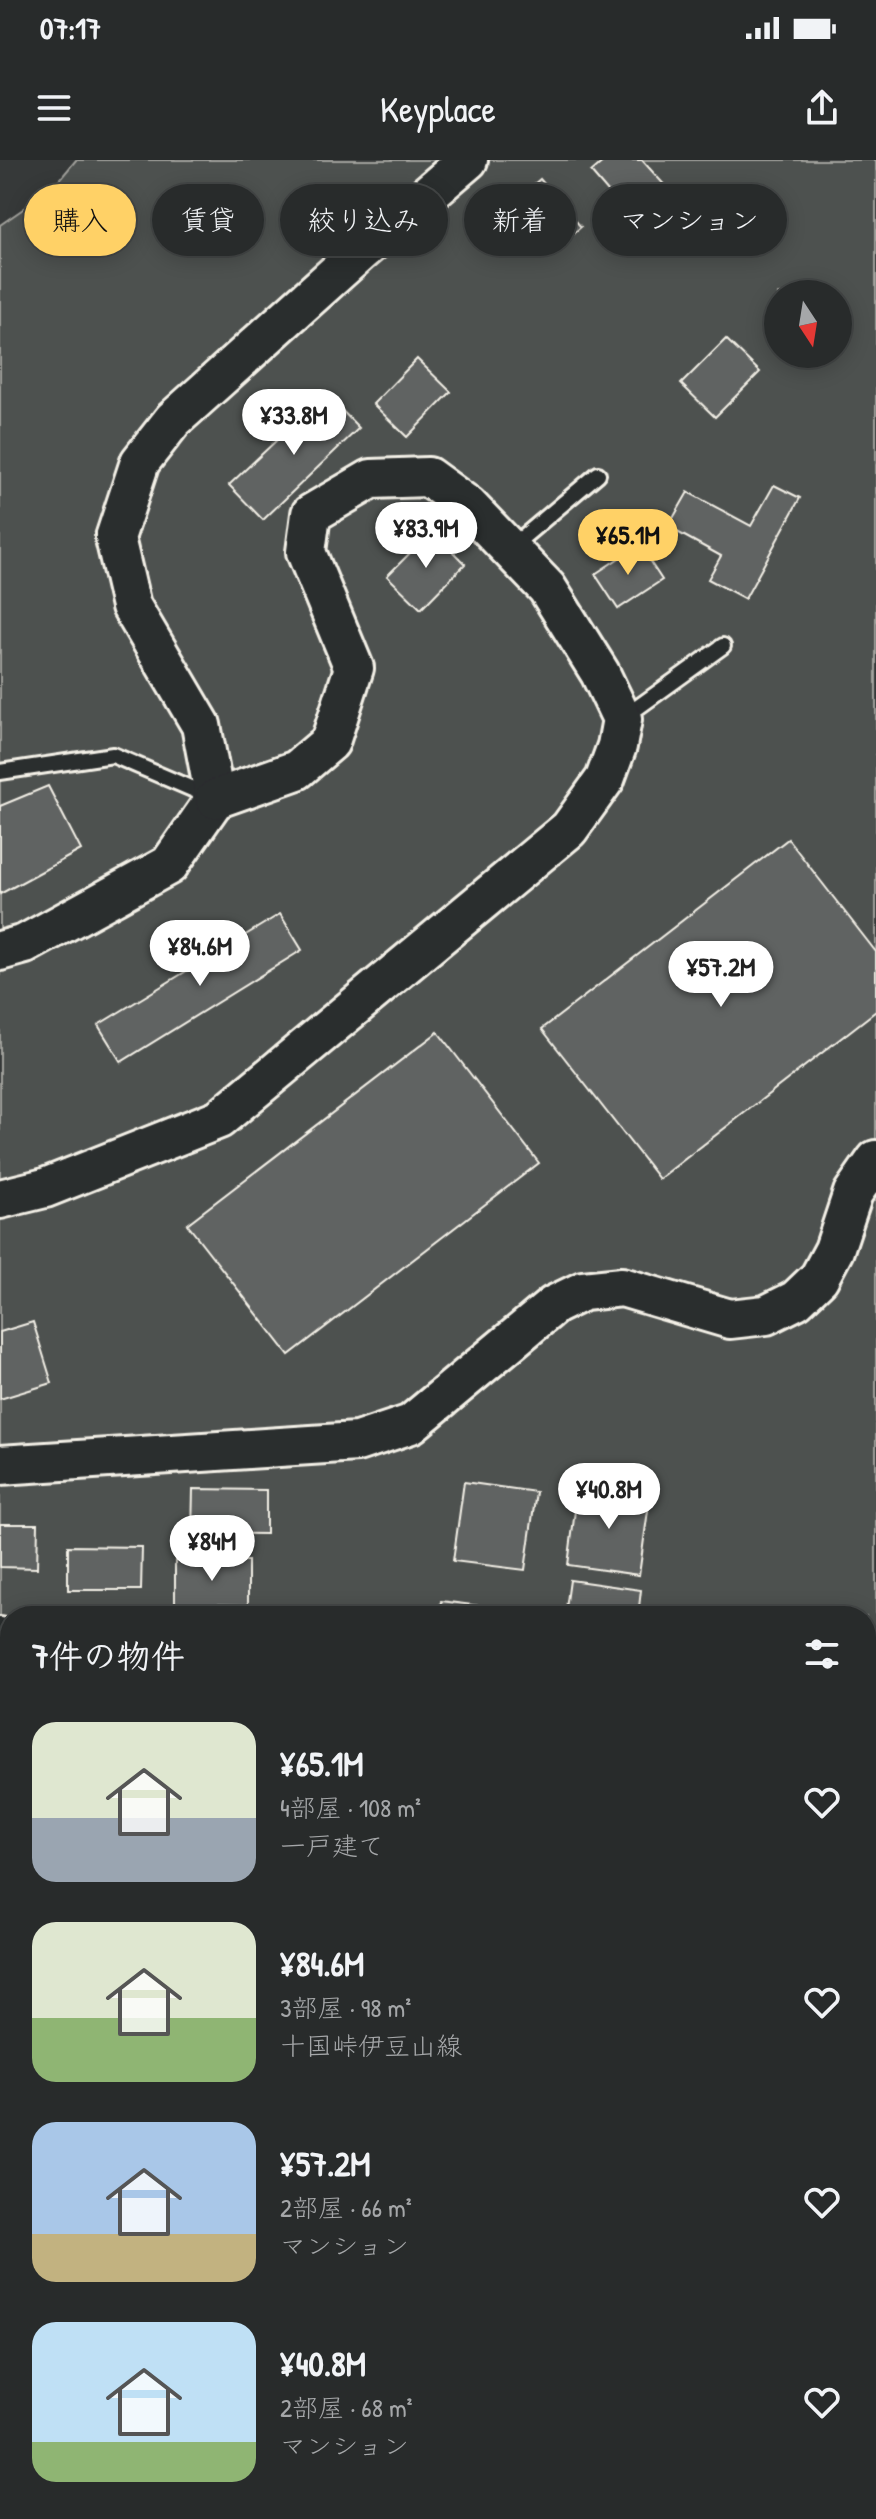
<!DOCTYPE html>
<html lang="ja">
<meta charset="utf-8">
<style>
:root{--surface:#282b2b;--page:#303333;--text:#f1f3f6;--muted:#a5a7a9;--line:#444747;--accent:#ffd166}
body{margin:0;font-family:"Patrick Hand","Klee One",sans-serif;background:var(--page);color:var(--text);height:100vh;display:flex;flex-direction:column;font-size:30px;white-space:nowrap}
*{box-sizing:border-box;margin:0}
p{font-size:26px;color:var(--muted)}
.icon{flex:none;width:44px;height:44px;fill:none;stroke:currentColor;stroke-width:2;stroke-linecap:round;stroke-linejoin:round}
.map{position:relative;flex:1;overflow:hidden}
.details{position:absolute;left:0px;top:1446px;width:876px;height:914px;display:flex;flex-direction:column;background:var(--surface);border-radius:32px 32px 0 0;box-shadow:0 4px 20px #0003,0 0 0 2px var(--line)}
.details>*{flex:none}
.guide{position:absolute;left:24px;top:24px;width:828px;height:72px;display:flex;gap:16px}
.needle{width:52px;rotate:168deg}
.buttons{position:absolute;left:764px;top:120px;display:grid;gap:16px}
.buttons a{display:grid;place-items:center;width:88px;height:88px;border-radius:50%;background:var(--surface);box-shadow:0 4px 20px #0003,0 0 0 2px var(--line);font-size:40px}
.price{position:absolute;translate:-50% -68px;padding:0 18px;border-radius:28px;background:#fff;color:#222;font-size:26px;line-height:52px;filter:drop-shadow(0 2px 4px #0008)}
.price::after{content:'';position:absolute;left:50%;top:48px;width:24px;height:18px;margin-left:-12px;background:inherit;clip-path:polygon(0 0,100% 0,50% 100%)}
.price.on{background:var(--accent);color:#111}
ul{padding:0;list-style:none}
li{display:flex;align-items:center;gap:24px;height:200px;padding:0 32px}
li span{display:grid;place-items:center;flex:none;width:224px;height:160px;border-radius:24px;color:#555}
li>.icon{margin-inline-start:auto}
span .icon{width:96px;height:96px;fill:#fffc;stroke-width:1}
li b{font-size:34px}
h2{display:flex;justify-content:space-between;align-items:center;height:96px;padding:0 32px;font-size:34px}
.chip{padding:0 28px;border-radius:36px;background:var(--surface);box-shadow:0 4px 20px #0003,0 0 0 2px var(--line);font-size:28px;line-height:72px}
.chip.on{background:var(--accent);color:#111}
.status{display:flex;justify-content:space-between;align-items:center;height:56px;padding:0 40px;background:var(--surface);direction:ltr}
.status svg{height:22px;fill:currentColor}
header{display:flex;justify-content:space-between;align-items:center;height:104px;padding:0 32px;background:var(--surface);font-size:36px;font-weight:600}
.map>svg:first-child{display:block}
.green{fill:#4e514f;stroke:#a1a19c;stroke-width:2;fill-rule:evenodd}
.building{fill:#616362;stroke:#f4f1e8;stroke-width:2}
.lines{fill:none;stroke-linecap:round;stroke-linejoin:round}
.lane-casing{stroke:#f4f1e8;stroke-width:20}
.secondary-casing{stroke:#f4f1e8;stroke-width:44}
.lane{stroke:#2a2d2e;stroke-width:14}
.secondary{stroke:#2a2d2e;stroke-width:38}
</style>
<div class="status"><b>07:17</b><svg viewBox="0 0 49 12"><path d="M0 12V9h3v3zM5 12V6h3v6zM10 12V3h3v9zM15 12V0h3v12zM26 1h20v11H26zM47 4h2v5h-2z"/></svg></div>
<header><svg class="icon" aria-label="menu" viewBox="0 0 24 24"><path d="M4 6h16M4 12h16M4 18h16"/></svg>Keyplace<svg class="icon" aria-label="share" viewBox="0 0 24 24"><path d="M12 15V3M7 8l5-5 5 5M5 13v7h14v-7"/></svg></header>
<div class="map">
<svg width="876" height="2359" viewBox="0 0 876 2359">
<rect width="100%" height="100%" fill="#363939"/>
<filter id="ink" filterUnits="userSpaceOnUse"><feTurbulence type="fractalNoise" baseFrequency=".0125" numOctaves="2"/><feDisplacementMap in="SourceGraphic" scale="16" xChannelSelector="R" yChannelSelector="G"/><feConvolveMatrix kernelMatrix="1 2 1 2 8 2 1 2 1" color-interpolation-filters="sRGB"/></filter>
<g filter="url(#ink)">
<g class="green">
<path d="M76,0H876V1897L866,1894V1456H10V2016L0,2020V65L52,29ZM778,134H838V194H778Z"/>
<path d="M0,2160L10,2175V2350H149L157,2359H0Z"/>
<path d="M876,2179V2359H641L655,2350H866V2182Z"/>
</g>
<g class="building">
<path d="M605,0H642L668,29L632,60L591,12Z"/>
<path d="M540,19L581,67L546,97L504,50Z"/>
<path d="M726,179L760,212L715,257L681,224Z"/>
<path d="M417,199L451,232L407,277L373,244Z"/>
<path d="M326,234L359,268L263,360L229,325Z"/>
<path d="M774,325L800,338L745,439L708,419L721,396L668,367L688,332L751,366Z"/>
<path d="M432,371L465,404L421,449L387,416Z"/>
<path d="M639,385L662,420L618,449L595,414Z"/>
<path d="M48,626L81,690L0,734V646Z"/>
<path d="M788,679L876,792V851L659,1019L542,869Z"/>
<path d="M280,754L302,790L121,902L98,865Z"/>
<path d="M438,872L539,1003L289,1195L187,1064Z"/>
<path d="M33,1162L52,1223L0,1239V1172Z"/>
<path d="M464,1322L536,1332L525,1410L453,1401Z"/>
<path d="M578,1327L650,1336L639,1415L568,1405Z"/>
<path d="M193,1329L266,1330V1374L192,1373Z"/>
<path d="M0,1364H38L37,1408L0,1407Z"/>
<path d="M68,1386L142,1387L141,1430H68Z"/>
<path d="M175,1401H248V1445L175,1444Z"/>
<path d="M570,1420L641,1430L638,1456H565Z"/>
<path d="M441,1441L513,1450L512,1456H439Z"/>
<path d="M184,2350H313L303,2359H174Z"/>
</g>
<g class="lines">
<defs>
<g id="lane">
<path d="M509,389L598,314"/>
<path d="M623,558L723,486"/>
<path d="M0,612L113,595L211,637"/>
<path d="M0,1624L10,1629"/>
<path d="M0,1749L10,1748"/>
</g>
<g id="secondary">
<path d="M0,791L25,784L169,705L215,639L201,565L131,446L115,378L140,302L173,260L360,92L468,0"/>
<path d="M0,1039L45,1028L219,959L569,669L605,619L617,586L622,559L600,513L547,428L468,346L428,317L371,319L311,354L306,392L354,508L330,582L297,610L215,639"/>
<path d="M0,1305L357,1282L411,1264L554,1145L583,1131L622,1127L730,1159L766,1155L796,1140L819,1118L834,1090L853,1033L876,1000"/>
<path d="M0,1477L10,1480"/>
<path d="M866,1725L876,1730"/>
<path d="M866,2277L876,2273"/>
<path d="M713,2359L729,2350"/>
</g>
</defs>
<use href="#lane" class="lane-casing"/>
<use href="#secondary" class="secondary-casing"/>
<use href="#lane" class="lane"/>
<use href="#secondary" class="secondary"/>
</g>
</g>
</svg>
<div class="buttons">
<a><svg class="needle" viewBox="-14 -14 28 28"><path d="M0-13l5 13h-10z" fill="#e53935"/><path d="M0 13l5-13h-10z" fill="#a5a7a9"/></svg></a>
</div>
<b class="price" style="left:294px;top:297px">¥33.8M</b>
<b class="price" style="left:426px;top:410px">¥83.9M</b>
<b class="price on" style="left:628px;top:417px">¥65.1M</b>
<b class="price" style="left:200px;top:828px">¥84.6M</b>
<b class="price" style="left:721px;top:849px">¥57.2M</b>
<b class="price" style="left:609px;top:1371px">¥40.8M</b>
<b class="price" style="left:212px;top:1423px">¥84M</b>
<div class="guide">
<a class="chip on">購入</a>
<a class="chip">賃貸</a>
<a class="chip">絞り込み</a>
<a class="chip">新着</a>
<a class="chip">マンション</a>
</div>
<section class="details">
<h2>7件の物件<svg class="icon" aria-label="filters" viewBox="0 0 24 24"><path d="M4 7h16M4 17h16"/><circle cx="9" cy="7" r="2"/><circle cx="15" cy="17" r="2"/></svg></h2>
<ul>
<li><span style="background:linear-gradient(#dfe7d0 60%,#9aa5b1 0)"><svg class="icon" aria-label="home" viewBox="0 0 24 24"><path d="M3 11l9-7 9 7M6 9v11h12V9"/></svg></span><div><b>¥65.1M</b><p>4部屋 · 108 m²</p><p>一戸建て</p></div><svg class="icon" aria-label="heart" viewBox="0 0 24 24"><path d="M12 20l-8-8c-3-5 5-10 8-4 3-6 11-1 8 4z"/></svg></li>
<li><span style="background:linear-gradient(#dfe7d0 60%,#8fb573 0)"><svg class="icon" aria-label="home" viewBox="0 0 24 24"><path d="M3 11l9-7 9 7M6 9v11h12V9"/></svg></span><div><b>¥84.6M</b><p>3部屋 · 98 m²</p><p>十国峠伊豆山線</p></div><svg class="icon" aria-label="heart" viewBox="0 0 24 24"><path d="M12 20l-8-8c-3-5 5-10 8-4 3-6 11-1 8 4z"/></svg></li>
<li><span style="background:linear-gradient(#a9c7e8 70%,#c2b280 0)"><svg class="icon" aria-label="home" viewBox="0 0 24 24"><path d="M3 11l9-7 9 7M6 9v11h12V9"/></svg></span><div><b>¥57.2M</b><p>2部屋 · 66 m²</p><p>マンション</p></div><svg class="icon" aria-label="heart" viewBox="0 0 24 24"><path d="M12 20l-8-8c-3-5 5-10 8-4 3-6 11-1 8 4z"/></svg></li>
<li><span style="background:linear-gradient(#bfe0f5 75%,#8fb573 0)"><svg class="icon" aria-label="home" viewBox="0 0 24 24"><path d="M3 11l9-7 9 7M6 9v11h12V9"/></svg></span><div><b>¥40.8M</b><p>2部屋 · 68 m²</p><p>マンション</p></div><svg class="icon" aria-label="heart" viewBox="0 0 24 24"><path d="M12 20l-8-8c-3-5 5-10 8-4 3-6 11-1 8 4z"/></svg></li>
</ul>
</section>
</div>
